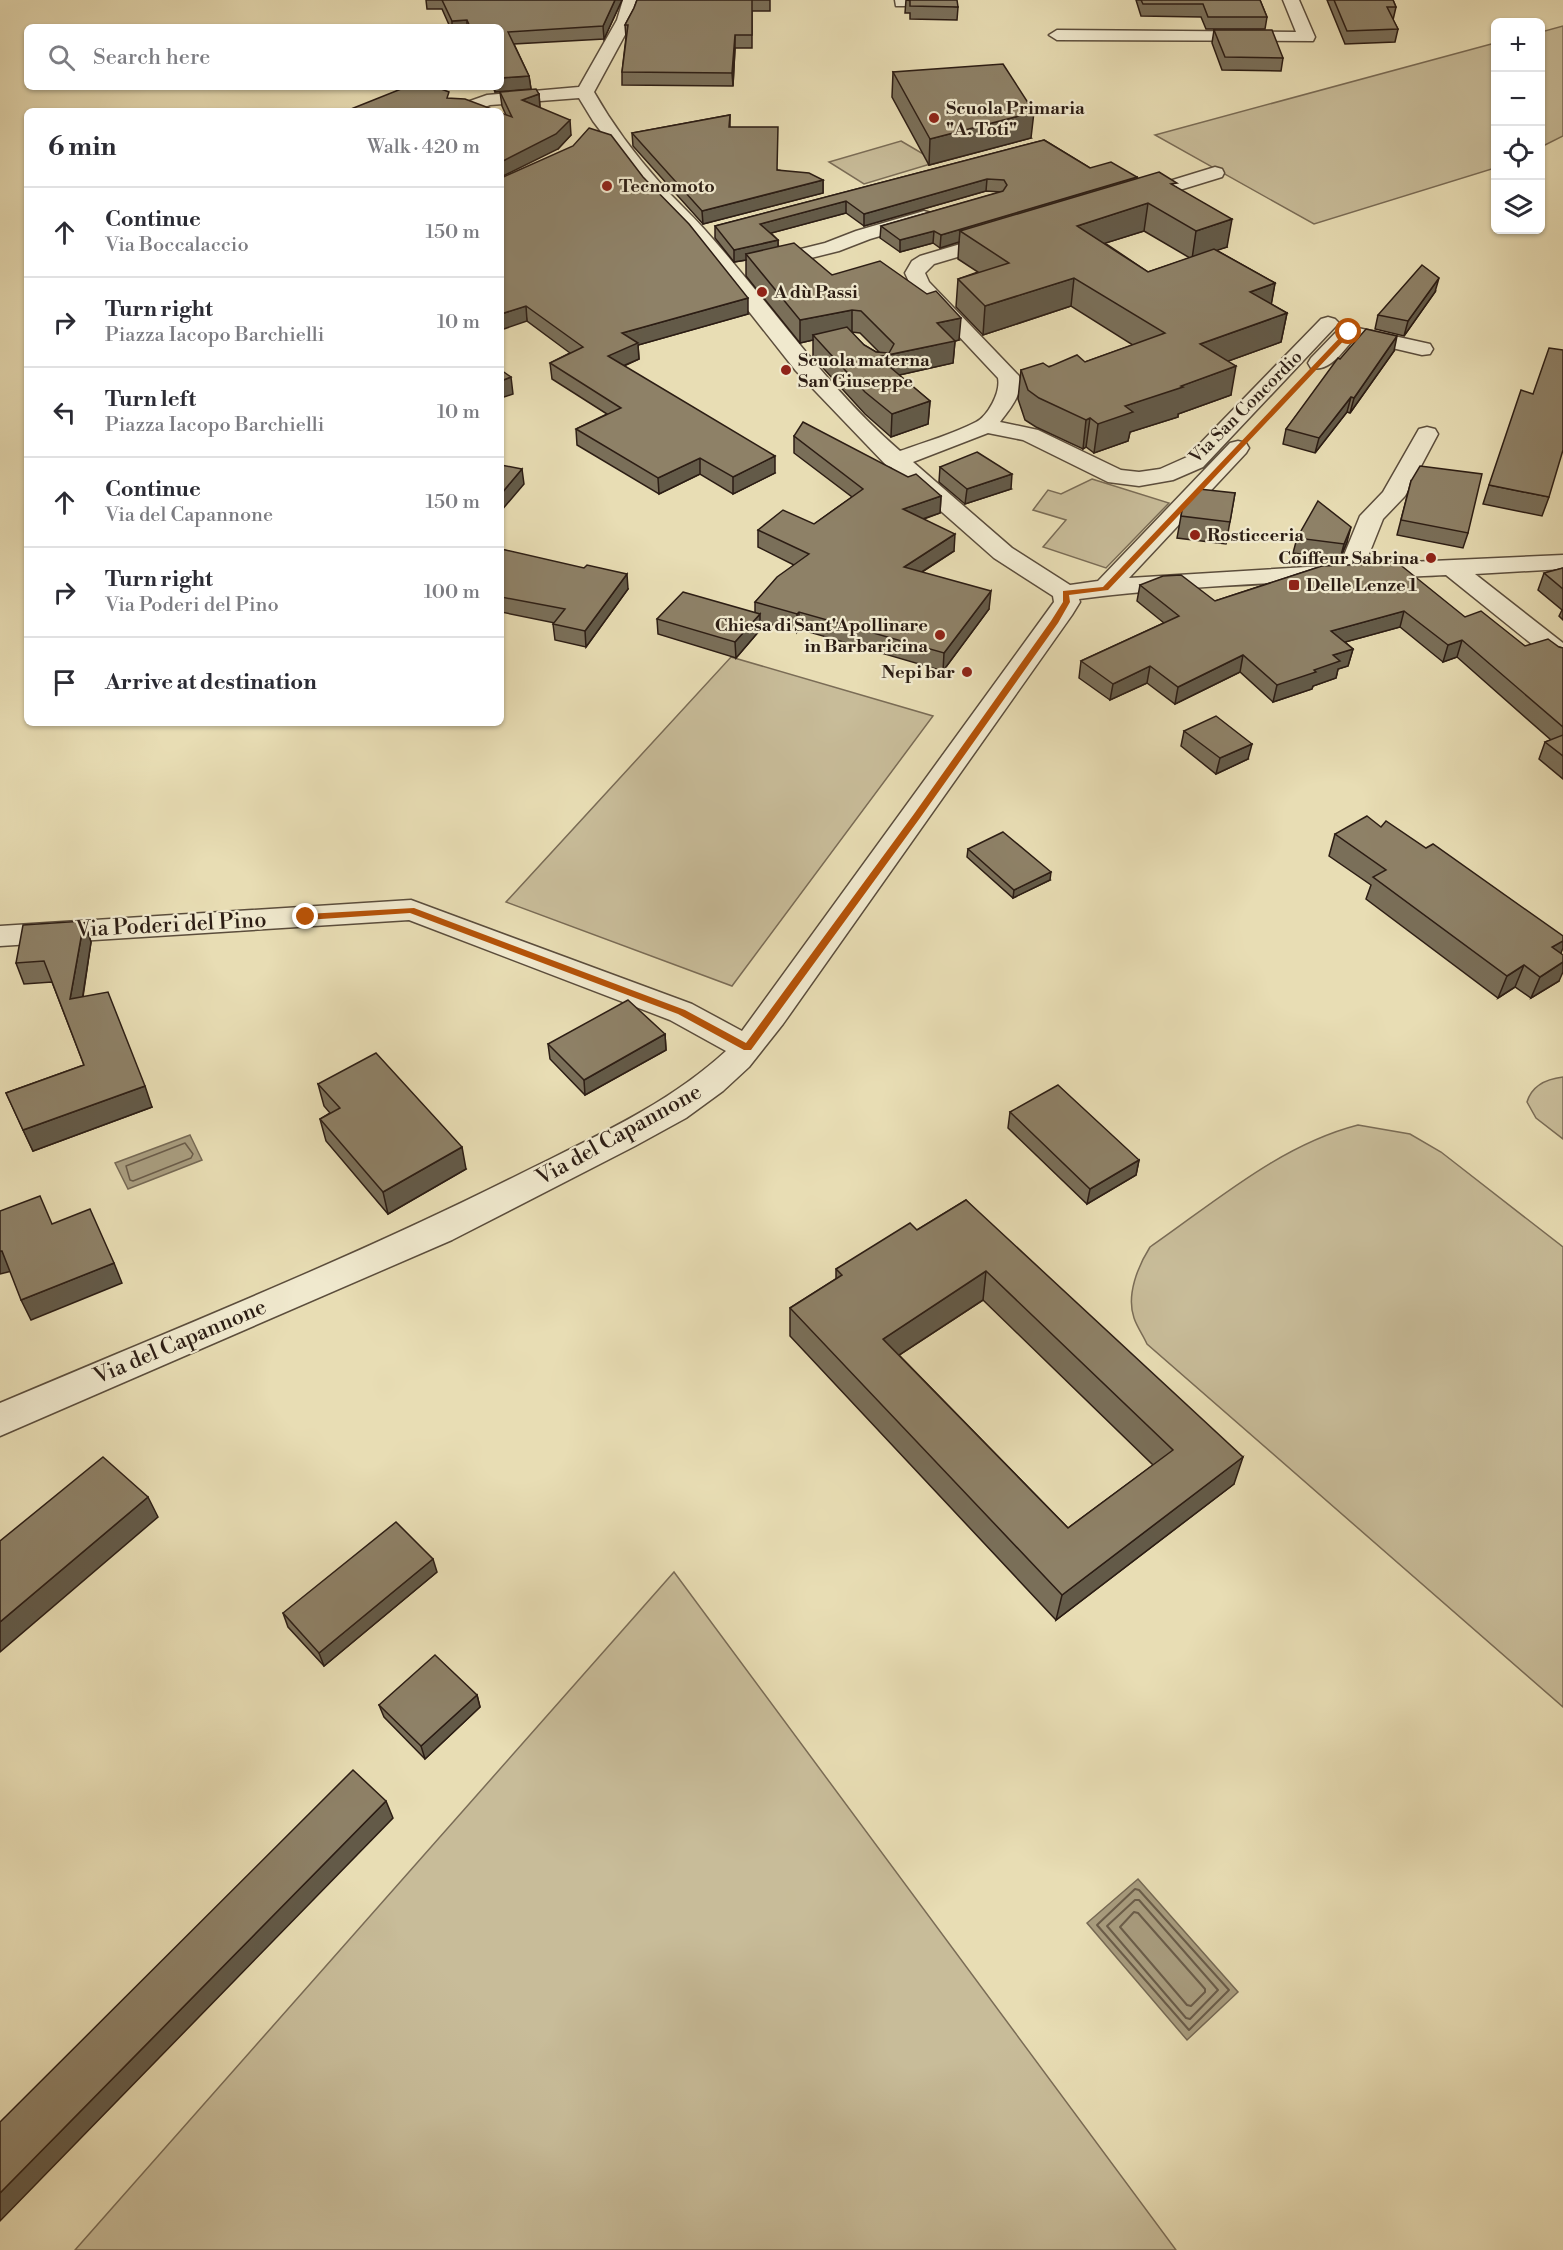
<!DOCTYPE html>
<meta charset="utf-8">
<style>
body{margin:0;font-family:"Libre Bodoni",serif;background:#f7f7f7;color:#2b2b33}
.controls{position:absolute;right:18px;top:18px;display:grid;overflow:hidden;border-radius:9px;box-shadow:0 2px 4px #0004}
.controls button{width:54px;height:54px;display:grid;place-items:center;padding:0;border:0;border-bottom:2px solid #e1e1e2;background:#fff;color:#2b2b33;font:30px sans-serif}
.stop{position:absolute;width:18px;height:18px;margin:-14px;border:4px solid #b45309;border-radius:50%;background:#fff}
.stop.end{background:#b45309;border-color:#fff;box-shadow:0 2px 6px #0008}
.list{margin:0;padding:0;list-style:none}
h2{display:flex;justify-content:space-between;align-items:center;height:78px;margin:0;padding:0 24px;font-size:26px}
h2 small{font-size:20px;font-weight:400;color:#7c7c81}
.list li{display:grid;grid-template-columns:39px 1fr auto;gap:18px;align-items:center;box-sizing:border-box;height:90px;padding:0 24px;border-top:2px solid #e1e1e2}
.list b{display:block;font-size:22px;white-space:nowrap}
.list p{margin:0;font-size:20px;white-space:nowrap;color:#7c7c81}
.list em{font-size:20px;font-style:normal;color:#7c7c81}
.icon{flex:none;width:33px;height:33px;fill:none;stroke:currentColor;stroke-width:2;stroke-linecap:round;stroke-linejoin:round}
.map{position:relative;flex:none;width:1563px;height:2250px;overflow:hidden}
.search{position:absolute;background:#fff;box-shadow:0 2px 4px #0004;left:24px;top:24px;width:480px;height:66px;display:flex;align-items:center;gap:15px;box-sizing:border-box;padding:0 21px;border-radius:9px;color:#7c7c81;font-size:22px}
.panel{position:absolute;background:#fff;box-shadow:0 2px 4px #0004;left:24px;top:108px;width:480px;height:618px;border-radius:9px}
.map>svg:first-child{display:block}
</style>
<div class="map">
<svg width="1563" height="2250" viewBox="0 0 1563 2250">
<rect width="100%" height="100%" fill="#e8ddb4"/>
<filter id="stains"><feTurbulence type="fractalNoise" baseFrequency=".00333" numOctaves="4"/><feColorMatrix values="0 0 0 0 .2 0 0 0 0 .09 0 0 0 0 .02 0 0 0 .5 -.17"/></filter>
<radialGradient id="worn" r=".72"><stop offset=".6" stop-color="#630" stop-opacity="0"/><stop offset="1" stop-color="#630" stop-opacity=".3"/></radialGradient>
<!-- green -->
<g fill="#c8bc99" stroke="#7a6c56" stroke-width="1.5">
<polygon points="1563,26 1563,136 1541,147 1541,32"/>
<polygon points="1495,43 1495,168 1314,224 1155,135"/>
<polygon points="901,141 937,162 864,184 829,162"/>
<polygon points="1092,479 1169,503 1106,568 1043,547 1066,520 1033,510 1048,490 1061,494"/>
<polygon points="731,657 933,716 732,986 506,902"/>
<path d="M1563,1077V1139L1536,1118L1527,1102C1532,1085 1546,1079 1563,1077Z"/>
<path d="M1358,1125L1410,1134L1441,1152L1563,1247V1707L1147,1344C1143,1335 1137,1327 1134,1318C1126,1295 1138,1266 1150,1247C1215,1202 1280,1145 1358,1125Z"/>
<polygon points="674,1572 1176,2250 75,2250"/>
</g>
<!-- water -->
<g fill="#a89c7e" stroke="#766954" stroke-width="1.5">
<polygon points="190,1135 202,1160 128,1189 115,1163"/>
<polygon points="1138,1879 1238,1992 1187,2040 1087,1923"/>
</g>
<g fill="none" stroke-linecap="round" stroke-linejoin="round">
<!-- shore-far1 -->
<polygon stroke="#6a5c49" stroke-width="1.5" points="185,1143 193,1154 191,1158 133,1181 130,1180 126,1166"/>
<!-- shore -->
<g stroke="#6a5c49" stroke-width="2">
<polygon points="1135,1889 1139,1890 1229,1990 1189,2030 1097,1925"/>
<polygon points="1135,1900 1139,1900 1218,1990 1190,2019 1186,2018 1107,1926"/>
<polygon points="1134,1912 1138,1913 1205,1989 1205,1992 1191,2006 1187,2005 1120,1927"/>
</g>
<!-- minor casing -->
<g stroke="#5b4d3c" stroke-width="3">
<g id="minor">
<path d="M623,0H639L633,20L594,92C612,124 636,156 661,184C675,200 691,214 705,230C771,304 825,386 900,451C925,442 953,434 976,422C988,416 1001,392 998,378L910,284L905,273L912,261L920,256L994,234H1008L1011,238L1008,242L934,264L925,273L929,282L1019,376C1024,393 1010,409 1000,422L1038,430L1121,470L1139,472L1160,469L1187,457L1321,319L1328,317L1335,319L1339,323L1335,327L1203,467L1173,480L1139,486L1108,482L1023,440L988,433L913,462L1012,548L1070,585L1098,581L1230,443L1238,441L1246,443L1249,448L1246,453L1129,578L1340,565L1360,516L1383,492L1419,429L1427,427L1435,429L1438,434L1405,496L1383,519L1365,564L1563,555V569L1475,574L1563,643V664L1554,662L1446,575C1324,581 1200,584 1079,599L1080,602L1072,615L783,1024L749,1067L723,1091L686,1118L635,1146L452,1240L0,1436V1403C174,1329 351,1259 520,1174C592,1138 666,1106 726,1051L670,1020L409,920L0,946V926L411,900L692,1004L742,1031L1054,602L1053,596L994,558L891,467L887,466L796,371L691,238L646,191L593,121L579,98L490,105L475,111H450L453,107L487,95L579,87L617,20Z"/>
<polygon points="895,0 911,0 908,6 896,6"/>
<polygon points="1283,0 1299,0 1315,37 1313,41 1057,40 1049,35 1057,30 1296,32"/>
<polygon points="1215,167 1222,169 1224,173 1222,177 1134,204 1127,202 1124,198 1127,194"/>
<polygon points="924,211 931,213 934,217 931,221 870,239 839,251 763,270 756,268 753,264 756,260 825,243 856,231"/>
<path d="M1349,326L1430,344L1433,349L1430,354L1422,355L1354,339C1342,352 1330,372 1311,368L1308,363L1311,358L1341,327Z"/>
</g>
</g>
<!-- minor -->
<use href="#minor" fill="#f0e9ce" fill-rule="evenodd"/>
</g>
<!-- wall -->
<g fill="#7a6f59" stroke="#2c1d14" stroke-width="1.5" fill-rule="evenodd">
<polygon points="426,0 622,0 604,39 514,44 529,76 531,89 495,92 493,87 501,87 501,27 450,27 442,9 427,9"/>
<polygon points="637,0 770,0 770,11 752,11 752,48 735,48 733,86 622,85 622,72 626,37 625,25 634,8"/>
<polygon points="906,0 958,7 957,20 910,19 910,13 905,13"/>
<polygon points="1136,0 1260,0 1267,17 1265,29 1206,29 1201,17 1141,16"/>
<polygon points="1327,0 1393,0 1396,7 1393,20 1398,29 1395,42 1345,44"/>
<polygon points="1214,30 1283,58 1281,71 1222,70 1212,43"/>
<polygon points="893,72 1031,138 929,165 892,97"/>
<polygon points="500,92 539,94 540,108 571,135 558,149 506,115 502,106"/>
<polygon points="730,115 730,127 778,170 823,180 823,193 703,224 633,146 632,133"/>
<path d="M1044,140L1090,168L1137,177L1136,179L1176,187L1227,247L1216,250L1275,283L1271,304L1287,313L1281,342L1228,361L1231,395L1178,414V417L1130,432L1128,441L1094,453L1086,447L1083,449L1036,427L1025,420L1018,399L1021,370L1085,362L1133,345L1071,306L983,335L956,307L958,279L978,272L958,259L959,242L940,248L933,243L900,252L880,238L881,226L1001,192L986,191L864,226L846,213L771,233L778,240V246L832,275L959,340L955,341L953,363L899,375L930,401L928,424L891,437L865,414L813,357V340L800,343L746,276V260L734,262L715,238V226ZM1144,231L1190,258L1148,272L1105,243ZM851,332L860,333L879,352H876L864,345Z"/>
<polygon points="501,178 748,314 638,345 639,359 624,366 775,473 733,494 700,474 659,494 577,445 576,429 607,414 552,379 550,363 570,353 527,321"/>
<polygon points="1435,292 1404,336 1375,329 1378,315"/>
<polygon points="1394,351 1350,413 1347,412 1315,453 1283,444 1286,429 1340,359"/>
<polygon points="794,436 941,496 940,513 924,519 954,551 922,572 989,609 943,671 799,629 797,632 760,621 760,630 736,658 658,634 657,619 755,613 755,602 794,565 758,547 758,530 814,524 852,497 794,453"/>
<polygon points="940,467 1011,489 965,504 939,482"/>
<polygon points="1411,481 1468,533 1463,548 1397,535"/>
<polygon points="1489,485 1549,497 1542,516 1483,504"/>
<polygon points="1235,493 1226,544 1177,538 1183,505"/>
<polygon points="1297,538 1347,542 1340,559 1293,553"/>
<polygon points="501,549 628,589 586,647 555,640 553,624 555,623 501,612"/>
<polygon points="1322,566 1465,617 1525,646 1559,647 1563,648 1563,779 1539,759 1545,742 1551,740 1457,657 1443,662 1400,627 1345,642 1353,649 1348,666 1338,669 1336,678 1313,686 1312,689 1273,702 1240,672 1175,704 1147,683 1110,700 1079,678 1081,661 1164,623 1137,601 1140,585 1215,601"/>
<polygon points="1563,568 1563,620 1559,616 1562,610 1538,590 1544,573"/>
<polygon points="1184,731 1248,759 1216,774 1181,746"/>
<polygon points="1381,827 1561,953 1559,981 1531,998 1515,987 1498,998 1366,899 1371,885 1329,856 1335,834"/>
<polygon points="968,849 1050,880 1013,898 967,857"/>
<polygon points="84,921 91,942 83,997 152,1107 33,1151 6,1093 84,1065 52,982 24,984 16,963"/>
<polygon points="665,1034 666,1050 585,1095 550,1059 548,1044"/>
<polygon points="318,1084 466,1169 388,1214 326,1141 320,1119 330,1113 324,1106"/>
<polygon points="1010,1112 1139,1160 1136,1175 1087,1204 1008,1128"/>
<path d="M966,1200L1234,1484L1056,1620L790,1336V1308L836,1279V1269L917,1230ZM983,1300L1153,1465L1068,1528L899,1355Z"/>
<polygon points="437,1572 324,1666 288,1627 283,1613"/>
<polygon points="477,1695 480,1707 425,1759 384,1717 379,1705"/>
</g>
<!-- shaded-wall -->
<g fill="#635a48" stroke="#2c1d14" stroke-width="1.5">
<polygon points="615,0 622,0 604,39 603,26"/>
<polygon points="467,20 467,27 452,27 452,21"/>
<polygon points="735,35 735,48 733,86 732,73"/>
<polygon points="529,76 531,89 495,92 495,87 501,87 501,78"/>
<polygon points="539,94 540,108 522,100"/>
<polygon points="1034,112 1031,138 929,165 930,139"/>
<polygon points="570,120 571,135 558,149 501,177 501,162"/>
<polygon points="1137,177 1135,189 960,231 959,242 940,248 941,235"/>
<polygon points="987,179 986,191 864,226 864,214"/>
<polygon points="823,180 823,193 703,224 702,211"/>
<polygon points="846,201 846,213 760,236 760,224"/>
<polygon points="1148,203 1144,231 1074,253 1077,226"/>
<polygon points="1232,219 1227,247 1192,259 1196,231"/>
<polygon points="934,231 933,243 900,252 900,240"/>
<polygon points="778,240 778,252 746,254 746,260 734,262 734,250"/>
<polygon points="1074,278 1071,306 983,335 985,306"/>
<polygon points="1439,278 1435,292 1404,336 1408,321"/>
<polygon points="1275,283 1270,312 1250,292"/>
<polygon points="748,298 748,314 638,345 639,359 609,372 608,356 622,333"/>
<polygon points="526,306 527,321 501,330 501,314"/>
<polygon points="852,310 852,332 813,335 813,340 800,343 800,320"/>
<polygon points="1287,313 1281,342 1195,373 1200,344"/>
<polygon points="961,318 959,340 955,341 953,363 877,380 878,357 936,345 937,323"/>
<polygon points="1397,336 1394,351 1350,413 1354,398"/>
<polygon points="1236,366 1231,395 1178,414 1178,417 1130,432 1128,441 1094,453 1098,424 1125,406"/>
<polygon points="511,377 513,394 501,398 501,381"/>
<polygon points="1351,397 1347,412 1315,453 1319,438"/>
<polygon points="930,401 928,424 891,437 892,414"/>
<polygon points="1090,418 1086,447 1083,449 1086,420"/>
<polygon points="775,456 775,473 733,494 733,477"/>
<polygon points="700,458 700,474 659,494 658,478"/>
<polygon points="522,469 524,484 501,511 501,494"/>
<polygon points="1012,474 1011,489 965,504 967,489"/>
<polygon points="941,496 940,513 902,526 903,509"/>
<polygon points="1351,527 1347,542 1340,559 1344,544"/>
<polygon points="955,534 954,551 903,584 904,567"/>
<polygon points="627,574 628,589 586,647 585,631"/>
<polygon points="991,591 989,609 943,671 944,653"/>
<polygon points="1404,611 1400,627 1327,647 1331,631"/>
<polygon points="799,612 799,629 797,632 797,614"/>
<polygon points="760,614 760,630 736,658 735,642"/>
<polygon points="1462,640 1457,657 1443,662 1448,645"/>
<polygon points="1353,649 1348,666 1338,669 1336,678 1313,686 1312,689 1273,702 1277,685 1333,655"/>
<polygon points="1243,655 1240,672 1175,704 1178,687"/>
<polygon points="1150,666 1147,683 1110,700 1113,684"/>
<polygon points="1252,744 1248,759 1216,774 1220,758"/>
<polygon points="1051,872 1050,880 1013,898 1014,890"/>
<polygon points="84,921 91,942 79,1020 70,999"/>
<polygon points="1563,941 1563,948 1558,961 1552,947"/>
<polygon points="1563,962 1563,972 1559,981 1531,998 1540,977"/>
<polygon points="1524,965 1515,987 1498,998 1507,976"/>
<polygon points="665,1034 666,1050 585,1095 584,1080"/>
<polygon points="145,1086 152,1107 33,1151 23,1130"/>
<polygon points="462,1147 466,1169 388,1214 383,1192"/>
<polygon points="1139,1160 1136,1175 1087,1204 1090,1189"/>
<polygon points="0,1251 2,1251 12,1271 0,1274"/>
<polygon points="114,1263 122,1283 31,1320 21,1300"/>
<polygon points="986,1271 983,1300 881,1367 883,1339"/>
<polygon points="1243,1457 1234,1484 1056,1620 1062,1595"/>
<polygon points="148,1497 158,1517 0,1652 0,1622"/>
<polygon points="433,1559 437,1572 324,1666 319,1653"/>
<polygon points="477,1695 480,1707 425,1759 421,1746"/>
<polygon points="386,1801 393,1818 0,2221 0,2193"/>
</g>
<!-- building -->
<g fill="#8e8167" stroke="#2c1d14" stroke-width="1.5" fill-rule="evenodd">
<polygon points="442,0 615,0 603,26 508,32 529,76 501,78 501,27 470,27 467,20 452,21"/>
<polygon points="637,0 752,0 752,35 735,35 732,73 622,72 628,25 625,25 634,8"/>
<polygon points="906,0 957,0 958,7 910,6 910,0"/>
<polygon points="1141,0 1260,0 1267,17 1208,17 1203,4 1143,4"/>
<polygon points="1334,0 1393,0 1396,7 1387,7 1398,29 1347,31"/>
<polygon points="1214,30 1272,30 1283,58 1225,57"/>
<polygon points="1003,64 1034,112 930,139 893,72"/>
<polygon points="406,87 436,87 449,92 447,98 465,99 497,111 346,111"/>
<polygon points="536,89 539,94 522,100 570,120 556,134 501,162 501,113 512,117 500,92"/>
<polygon points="730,115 729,127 778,127 777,170 809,173 823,180 702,211 632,133"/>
<polygon points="589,128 611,135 643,177 689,224 748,298 622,333 638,343 608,356 775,456 733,477 700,458 658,478 576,429 621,408 550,363 583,347 526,306 501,314 501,178 573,146"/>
<polygon points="1044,140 1090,168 1111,162 1137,177 941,235 934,231 900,240 881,226 1003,191 1007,185 1004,180 987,179 864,214 846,201 760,224 778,240 734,250 715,226"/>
<polygon points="1159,172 1177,183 1171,184 1232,219 1196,231 1148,203 1077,226 1148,272 1214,249 1275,283 1250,292 1287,313 1200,344 1236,366 1181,386 1183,387 1125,406 1133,412 1098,424 1090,418 1086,420 1039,398 1028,390 1021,370 1043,363 1049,367 1077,355 1085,362 1165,333 1074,278 985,306 958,279 1009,263 960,231"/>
<polygon points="794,243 832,275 880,261 927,294 936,291 961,318 937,323 955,341 878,357 930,401 892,414 865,392 813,335 847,327 864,345 876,352 889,353 894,344 861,311 852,310 800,320 746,254"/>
<polygon points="1422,265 1439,278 1408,321 1378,315"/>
<polygon points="1366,329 1397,336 1354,398 1351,397 1319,438 1286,429 1338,358 1340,359"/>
<polygon points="1549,348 1563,350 1563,450 1549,497 1489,485 1521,390 1533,394"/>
<polygon points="501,370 511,377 501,381"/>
<polygon points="803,422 908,477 916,474 941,496 903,509 955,534 904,567 991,591 944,653 799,612 797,614 755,602 777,577 809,554 758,530 783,510 814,524 863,489 794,436"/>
<polygon points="977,452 1012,474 967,489 940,467"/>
<polygon points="501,465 522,469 501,494"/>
<polygon points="1420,466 1482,474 1468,533 1401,520 1411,481"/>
<polygon points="1199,489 1235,493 1230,522 1181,516 1183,505"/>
<polygon points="1318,501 1351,527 1344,544 1297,538"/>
<polygon points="501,549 584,568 587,565 627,574 585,631 553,624 565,609 501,597"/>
<polygon points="1398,563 1465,617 1481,611 1525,646 1548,639 1559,647 1563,648 1563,727 1462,640 1448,645 1404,611 1331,631 1353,649 1333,655 1340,661 1314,670 1316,672 1277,685 1243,655 1178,687 1150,666 1113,684 1081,661 1179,616 1140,585 1163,576 1181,575 1215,601 1322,566"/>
<polygon points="1563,568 1563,589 1544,573"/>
<polygon points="683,592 760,614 735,642 657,619"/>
<polygon points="1216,716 1252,744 1220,758 1184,731"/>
<polygon points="1563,735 1563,756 1545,742"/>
<polygon points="1367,816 1381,827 1386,821 1426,848 1433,844 1563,936 1563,941 1552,947 1563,955 1563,962 1540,977 1524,965 1507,976 1373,877 1386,870 1335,834"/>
<polygon points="1003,832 1051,872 1014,890 968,849"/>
<polygon points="84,921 70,999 108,992 145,1086 23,1130 6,1093 84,1065 44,961 16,963 23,925"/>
<polygon points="628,1000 665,1034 584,1080 548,1044"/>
<polygon points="376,1053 462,1147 383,1192 320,1119 340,1108 318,1084"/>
<polygon points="1058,1085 1139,1160 1090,1189 1010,1112"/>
<polygon points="40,1196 52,1224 90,1209 114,1263 21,1300 2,1251 0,1251 0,1211"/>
<path d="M966,1200L1243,1457L1062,1595L790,1308L842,1275L836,1269L910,1223L917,1230ZM986,1271L1173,1450L1068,1528L883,1339Z"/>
<polygon points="103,1457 148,1497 0,1622 0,1541"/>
<polygon points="396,1522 433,1559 319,1653 283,1613"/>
<polygon points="435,1655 477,1695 421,1746 379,1705"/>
<polygon points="353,1770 386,1801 0,2193 0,2122"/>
</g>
<!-- route -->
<polygon fill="#b45309" points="1346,331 1352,332 1108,590 1069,595 1070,602 1058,623 920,818 751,1050 744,1050 678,1014 410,913 306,920 302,917 306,914 414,908 685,1010 746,1043 914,814 1051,621 1063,602 1063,591 1103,587"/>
<!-- markers -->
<g fill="#8f2418" stroke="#f0e9ce" stroke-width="2">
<circle cx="934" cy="118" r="6"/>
<circle cx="607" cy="186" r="6"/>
<circle cx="762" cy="292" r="6"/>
<circle cx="786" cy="370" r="6"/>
<circle cx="1195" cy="535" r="6"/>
<circle cx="1431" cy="558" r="6"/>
<rect x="1288" y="579" width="12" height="12" rx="3"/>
<circle cx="940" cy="635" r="6"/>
<circle cx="967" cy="672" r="6"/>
</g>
<g text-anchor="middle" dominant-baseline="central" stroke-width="4.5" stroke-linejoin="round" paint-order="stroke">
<!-- far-poi labels -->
<g font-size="18" font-weight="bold" fill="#2c1d14" stroke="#f0e9ce" text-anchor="start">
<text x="946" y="108">Scuola Primaria<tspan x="946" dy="21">"A. Toti"</tspan></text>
<text x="619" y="186">Tecnomoto</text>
<text x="774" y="292">A dù Passi</text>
<text x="798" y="360">Scuola materna<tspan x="798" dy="21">San Giuseppe</tspan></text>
<text x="1207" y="535">Rosticceria</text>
<text x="1419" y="558" text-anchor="end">Coiffeur Sabrina</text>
<text x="1306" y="585">Delle Lenze 1</text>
<text x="928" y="625" text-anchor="end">Chiesa di Sant'Apollinare<tspan x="928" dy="21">in Barbaricina</tspan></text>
<text x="955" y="672" text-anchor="end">Nepi bar</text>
</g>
<!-- far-street labels -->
<g font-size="18" fill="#2c1d14" stroke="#f0e9ce">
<text transform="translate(1246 407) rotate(-45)">Via San Concordio</text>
</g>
<!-- street labels -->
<g font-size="22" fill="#2c1d14" stroke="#f0e9ce">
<text transform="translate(171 925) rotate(-3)">Via Poderi del Pino</text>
<text transform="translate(619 1135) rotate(-29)">Via del Capannone</text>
<text transform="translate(180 1342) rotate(-23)">Via del Capannone</text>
</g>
</g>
<rect width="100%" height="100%" filter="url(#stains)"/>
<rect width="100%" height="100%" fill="url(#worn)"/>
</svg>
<div class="controls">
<button>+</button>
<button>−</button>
<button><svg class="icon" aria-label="locate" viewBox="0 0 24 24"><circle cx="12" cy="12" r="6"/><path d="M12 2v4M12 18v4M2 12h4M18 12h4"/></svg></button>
<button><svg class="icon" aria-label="layers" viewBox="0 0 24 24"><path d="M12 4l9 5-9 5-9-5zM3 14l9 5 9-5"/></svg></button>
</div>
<div class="stop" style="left:1349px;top:332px"></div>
<div class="stop end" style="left:306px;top:917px"></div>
<div class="search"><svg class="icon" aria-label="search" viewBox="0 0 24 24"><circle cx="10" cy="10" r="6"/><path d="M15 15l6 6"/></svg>Search here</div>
<section class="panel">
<h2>6 min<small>Walk · 420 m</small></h2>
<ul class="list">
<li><svg class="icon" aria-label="ahead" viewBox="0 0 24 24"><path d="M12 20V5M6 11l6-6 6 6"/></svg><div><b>Continue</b><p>Via Boccalaccio</p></div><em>150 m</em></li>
<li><svg class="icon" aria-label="right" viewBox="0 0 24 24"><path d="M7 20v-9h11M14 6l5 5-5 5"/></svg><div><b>Turn right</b><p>Piazza Iacopo Barchielli</p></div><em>10 m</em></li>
<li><svg class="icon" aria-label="left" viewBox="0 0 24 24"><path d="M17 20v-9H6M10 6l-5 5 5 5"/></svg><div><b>Turn left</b><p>Piazza Iacopo Barchielli</p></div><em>10 m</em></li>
<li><svg class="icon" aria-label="ahead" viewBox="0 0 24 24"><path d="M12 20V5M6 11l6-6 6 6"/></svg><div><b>Continue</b><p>Via del Capannone</p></div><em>150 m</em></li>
<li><svg class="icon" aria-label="right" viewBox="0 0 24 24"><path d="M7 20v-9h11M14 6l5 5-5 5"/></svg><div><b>Turn right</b><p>Via Poderi del Pino</p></div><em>100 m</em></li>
<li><svg class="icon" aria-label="arrive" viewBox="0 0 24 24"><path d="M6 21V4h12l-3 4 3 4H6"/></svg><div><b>Arrive at destination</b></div></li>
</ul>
</section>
</div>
